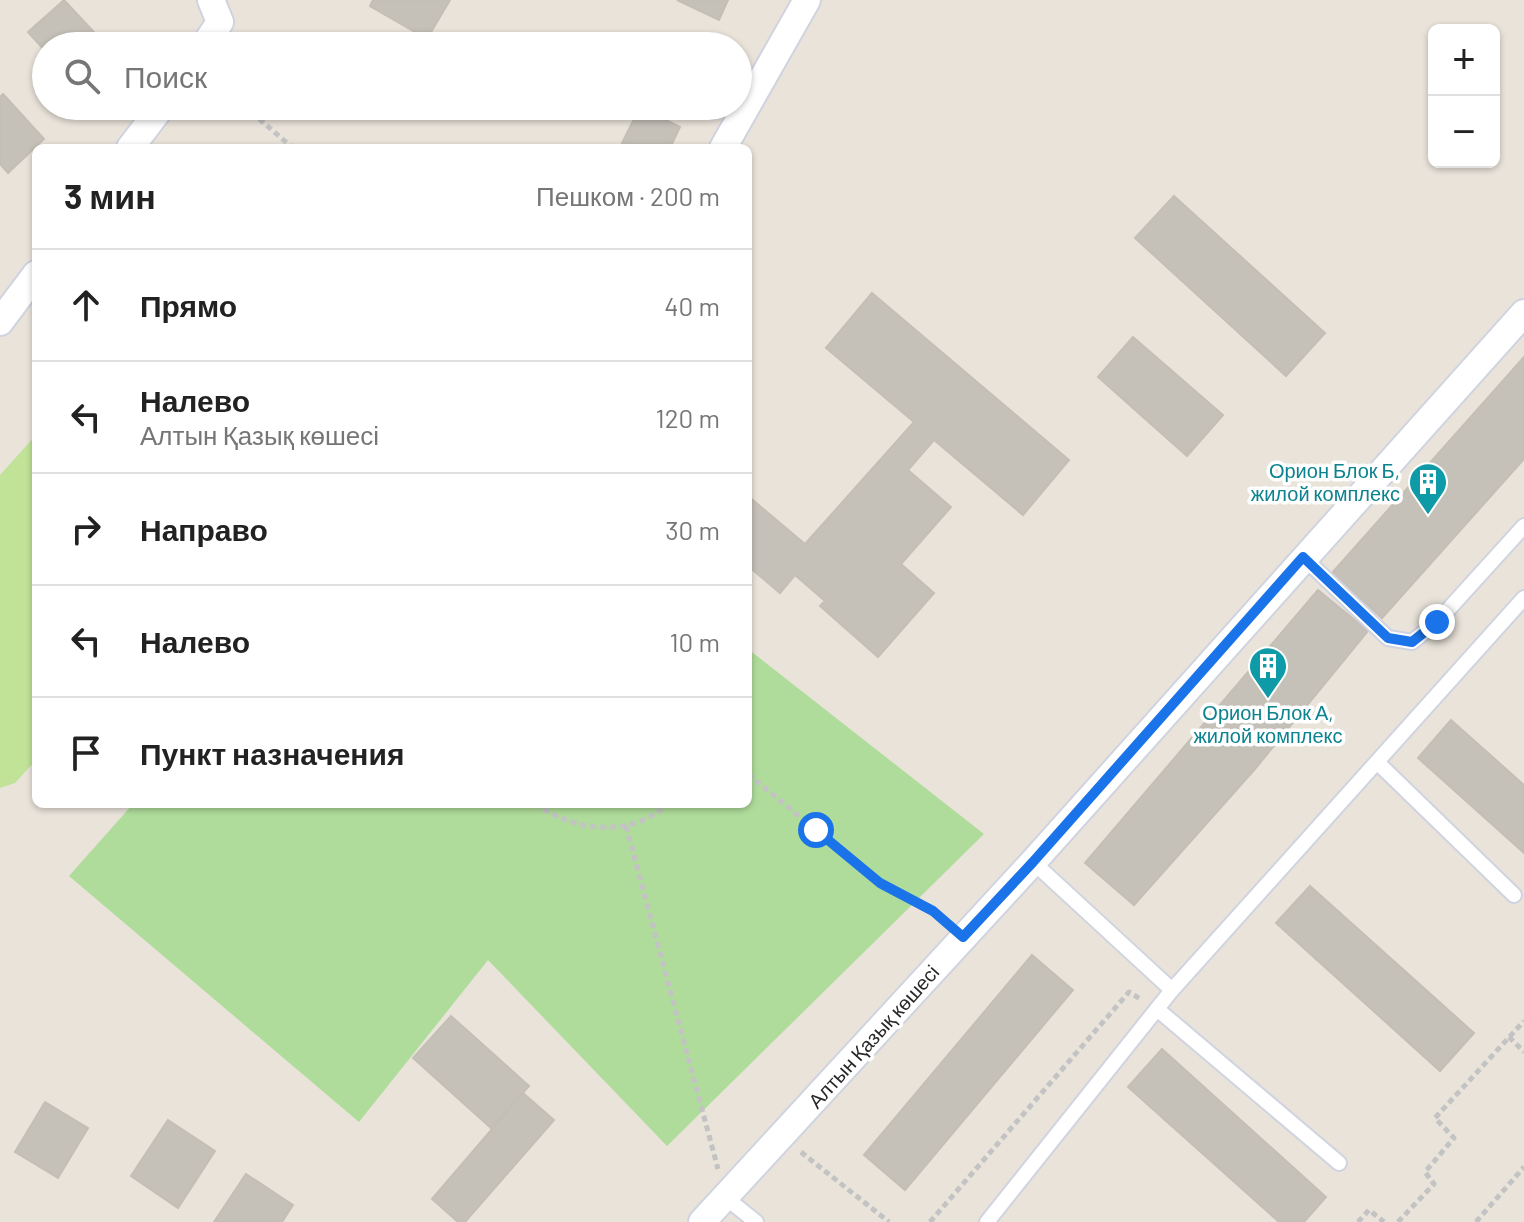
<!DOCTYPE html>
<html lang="ru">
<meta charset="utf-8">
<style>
body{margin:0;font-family:Barlow,sans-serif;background:#f2f2f2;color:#222}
.controls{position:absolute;right:24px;top:24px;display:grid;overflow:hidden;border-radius:12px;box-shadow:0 2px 6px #0004}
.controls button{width:72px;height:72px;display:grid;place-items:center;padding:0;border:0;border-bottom:2px solid #e0e0e0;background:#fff;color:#222;font:40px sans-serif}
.stop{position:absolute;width:24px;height:24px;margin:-18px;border:6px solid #1a73e8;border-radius:50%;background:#fff}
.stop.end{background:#1a73e8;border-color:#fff;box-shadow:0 2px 8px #0008}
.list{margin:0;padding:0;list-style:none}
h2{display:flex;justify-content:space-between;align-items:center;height:104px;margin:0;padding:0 32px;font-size:34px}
h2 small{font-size:26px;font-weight:400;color:#767676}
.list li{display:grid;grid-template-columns:52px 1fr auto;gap:24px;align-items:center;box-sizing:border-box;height:112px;padding:0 32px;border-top:2px solid #e0e0e0}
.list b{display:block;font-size:30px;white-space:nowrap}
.list p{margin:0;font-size:26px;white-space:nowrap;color:#767676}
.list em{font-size:26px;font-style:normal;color:#767676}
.icon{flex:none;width:44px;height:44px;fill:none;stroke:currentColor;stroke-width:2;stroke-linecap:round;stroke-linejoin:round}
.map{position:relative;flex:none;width:1524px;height:1222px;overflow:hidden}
.search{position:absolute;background:#fff;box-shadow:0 2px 6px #0004;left:32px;top:32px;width:720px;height:88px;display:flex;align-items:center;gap:20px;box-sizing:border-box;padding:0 28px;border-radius:44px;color:#767676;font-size:30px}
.panel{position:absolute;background:#fff;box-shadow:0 2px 6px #0004;left:32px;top:144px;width:720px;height:664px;border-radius:12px}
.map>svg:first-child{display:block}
</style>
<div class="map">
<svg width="1524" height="1222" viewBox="0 0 1524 1222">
<rect width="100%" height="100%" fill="#e9e3da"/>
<!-- green -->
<polygon fill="#afdc9b" points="748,649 984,834 667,1146 488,960 359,1122 69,876 133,804 748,804"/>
<!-- pitch -->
<polygon fill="#c0e397" points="36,435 36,760 15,783 0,788 0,475"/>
<!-- building -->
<g fill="#c5c1b9" stroke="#c4bfb5" stroke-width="2">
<polygon points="64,0 105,44 103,46 46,46 46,52 28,32"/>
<polygon points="373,0 450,0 427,39 370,6"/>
<polygon points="677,0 728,0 719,20"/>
<polygon points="3,94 44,139 8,173 0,164 0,97"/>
<polygon points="640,107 680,127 670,148 633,148 622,143"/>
<polygon points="1174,196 1325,333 1286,376 1135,238"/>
<polygon points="872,293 1069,460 1023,515 934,440 908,470 951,507 901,564 934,593 878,657 820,606 825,601 795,575 780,593 748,566 748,496 805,544 914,422 826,348"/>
<polygon points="1133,337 1223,415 1187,456 1098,377"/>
<polygon points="1524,357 1524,459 1382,618 1332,573"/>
<polygon points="1318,590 1368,631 1255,769 1134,905 1085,863"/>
<polygon points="1451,720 1524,785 1524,853 1418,758"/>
<polygon points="1310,886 1474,1033 1440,1071 1276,923"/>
<polygon points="1032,955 1073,990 905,1190 864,1155"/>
<polygon points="451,1016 529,1086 491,1128 413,1058"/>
<polygon points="1162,1049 1326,1197 1304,1222 1279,1222 1128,1087"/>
<polygon points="523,1093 554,1120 465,1222 458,1222 432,1199"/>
<polygon points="45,1102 88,1128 58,1178 15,1152"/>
<polygon points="168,1120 215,1151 178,1208 131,1176"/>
<polygon points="246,1174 293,1205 282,1222 214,1222"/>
</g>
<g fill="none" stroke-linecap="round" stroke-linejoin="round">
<!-- service casing -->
<g stroke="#d0d3e0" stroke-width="18">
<g id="service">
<polyline points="1303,557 1388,638 1412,642 1437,622 1524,526"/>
<polyline points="1378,763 1514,895"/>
<polyline points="1033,862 1172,990"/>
<polyline points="1157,1009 1339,1163"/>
<polyline points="725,1197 756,1222"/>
<polyline points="987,1222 1172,990 1524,598"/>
</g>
</g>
<!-- minor casing -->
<g stroke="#d0d3e0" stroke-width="30">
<g id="minor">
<polyline points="204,46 220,22 211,0"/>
<polyline points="130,148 162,106"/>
<polyline points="723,148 807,0"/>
<polyline points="0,322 36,274"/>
<polyline points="702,1222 1033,862 1524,313"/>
</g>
</g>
<!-- path -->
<g stroke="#c3c3c3" stroke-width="5" stroke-dasharray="6 4" stroke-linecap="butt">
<polyline points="244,106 293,148"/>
<polyline points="748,774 880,883 945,921"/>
<path d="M535,804C575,831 629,839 668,804"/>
<polyline points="626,826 718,1169"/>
<polyline points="1509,1037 1524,1052"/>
<polyline points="801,1152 889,1222"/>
<polyline points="930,1222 1129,992 1142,1000"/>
<polyline points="1358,1222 1369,1210 1384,1222"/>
<polyline points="1398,1222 1434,1184 1425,1172 1454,1138 1435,1118 1524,1021"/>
<polyline points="1476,1222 1524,1167"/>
</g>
<!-- service -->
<use href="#service" stroke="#fff" stroke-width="14"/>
<!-- minor -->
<use href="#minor" stroke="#fff" stroke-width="26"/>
</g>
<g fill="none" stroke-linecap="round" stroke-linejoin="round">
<!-- route -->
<polyline stroke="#1a73e8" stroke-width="10" points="816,830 880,883 933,911 963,937 1033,862 1303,557 1388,638 1412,642 1437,622"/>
</g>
<!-- icons -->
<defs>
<g id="building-pin" transform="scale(2)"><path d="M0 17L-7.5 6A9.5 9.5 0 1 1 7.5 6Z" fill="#0f9aa8" stroke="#fff"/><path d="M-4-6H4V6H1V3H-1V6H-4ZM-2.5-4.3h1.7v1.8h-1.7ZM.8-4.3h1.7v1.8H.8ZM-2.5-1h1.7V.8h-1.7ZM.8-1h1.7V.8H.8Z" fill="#fff"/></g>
</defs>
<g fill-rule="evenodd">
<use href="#building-pin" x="1428" y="482"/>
<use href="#building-pin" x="1268" y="666"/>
</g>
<g text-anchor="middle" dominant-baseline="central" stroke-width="7" stroke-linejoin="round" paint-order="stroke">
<!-- culture labels -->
<g font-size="20" fill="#0d838f" stroke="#fff" text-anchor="end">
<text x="1400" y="470">Орион Блок Б,<tspan x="1400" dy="23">жилой комплекс</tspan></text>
<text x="1268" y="712" text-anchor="middle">Орион Блок А,<tspan x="1268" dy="23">жилой комплекс</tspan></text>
</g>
<!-- street labels -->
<g font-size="20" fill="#282828" stroke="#fff">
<text transform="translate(873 1036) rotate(-48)">Алтын Қазық көшесі</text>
</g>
</g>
</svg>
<div class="controls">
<button>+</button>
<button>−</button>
</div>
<div class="stop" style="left:816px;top:830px"></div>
<div class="stop end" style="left:1437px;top:622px"></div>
<div class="search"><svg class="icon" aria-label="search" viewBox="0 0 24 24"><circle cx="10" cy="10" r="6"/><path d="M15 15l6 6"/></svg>Поиск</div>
<section class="panel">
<h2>3 мин<small>Пешком · 200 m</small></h2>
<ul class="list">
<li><svg class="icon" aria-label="ahead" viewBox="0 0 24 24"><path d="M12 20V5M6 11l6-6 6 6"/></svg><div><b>Прямо</b></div><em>40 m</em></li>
<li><svg class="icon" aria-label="left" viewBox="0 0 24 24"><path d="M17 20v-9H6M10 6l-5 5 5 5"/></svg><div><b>Налево</b><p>Алтын Қазық көшесі</p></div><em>120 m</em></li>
<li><svg class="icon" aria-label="right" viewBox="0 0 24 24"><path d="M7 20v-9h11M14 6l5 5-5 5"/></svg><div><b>Направо</b></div><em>30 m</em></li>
<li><svg class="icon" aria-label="left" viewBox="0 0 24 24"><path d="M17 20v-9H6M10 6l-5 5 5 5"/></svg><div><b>Налево</b></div><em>10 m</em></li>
<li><svg class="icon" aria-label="arrive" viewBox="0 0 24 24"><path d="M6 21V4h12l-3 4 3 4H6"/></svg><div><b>Пункт назначения</b></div></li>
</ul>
</section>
</div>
